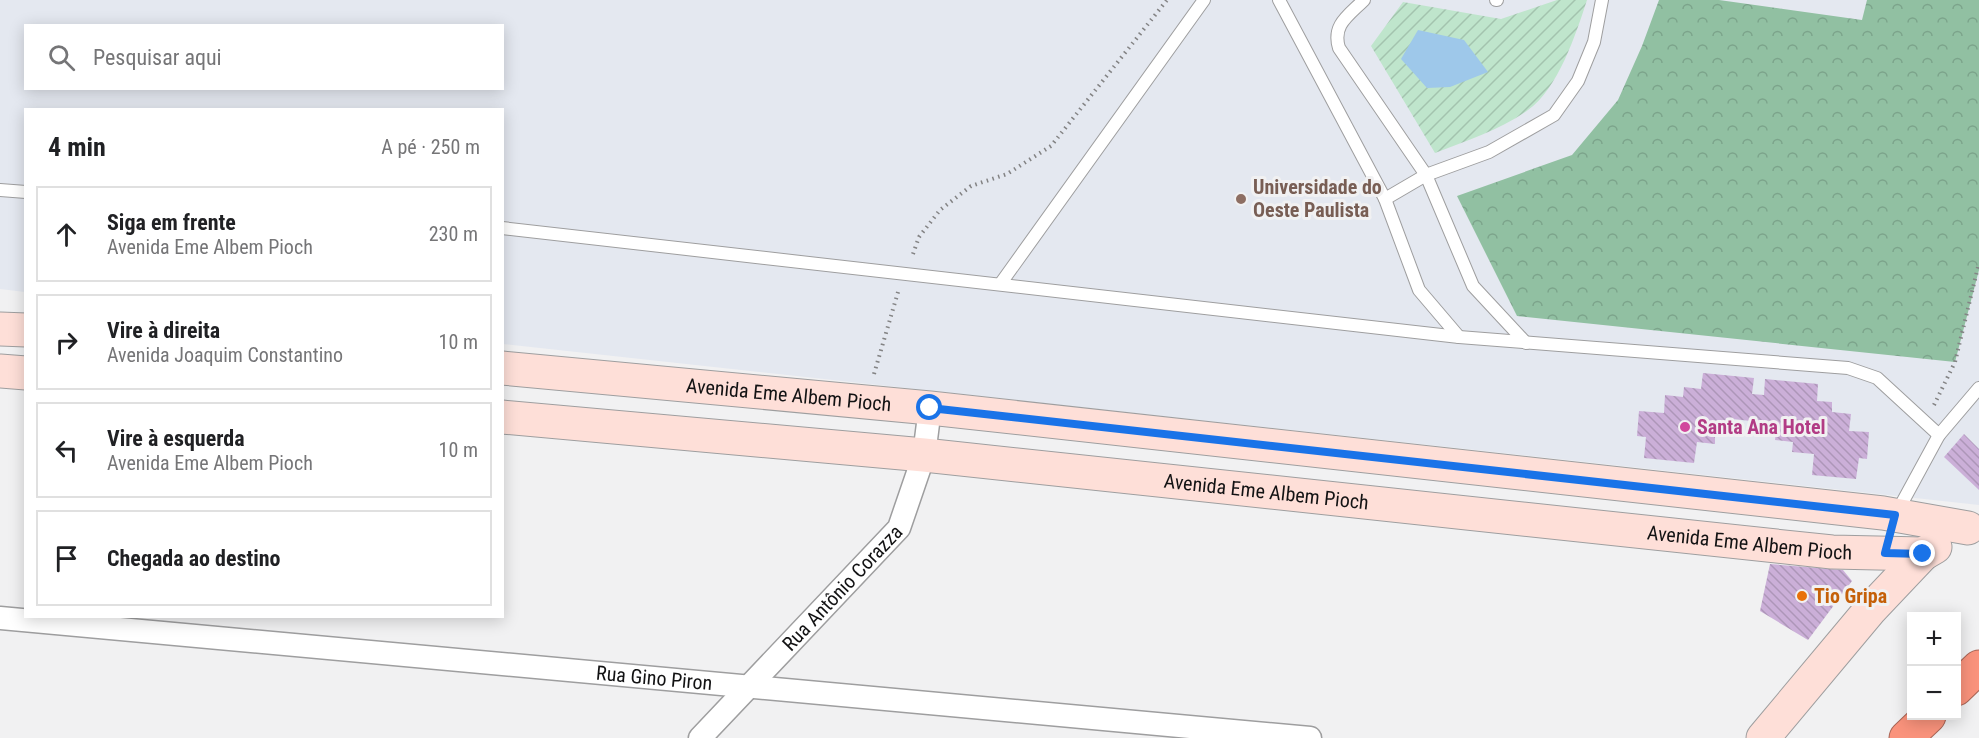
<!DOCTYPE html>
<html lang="pt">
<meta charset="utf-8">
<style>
body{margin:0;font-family:"Roboto Condensed",sans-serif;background:#f2f2f2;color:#202124}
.controls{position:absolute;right:18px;bottom:18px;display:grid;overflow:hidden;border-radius:0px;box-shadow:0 3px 15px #0003}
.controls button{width:54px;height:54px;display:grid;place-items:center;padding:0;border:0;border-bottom:2px solid #e0e0e0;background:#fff;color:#202124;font:30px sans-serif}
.stop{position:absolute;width:18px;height:18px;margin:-14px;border:4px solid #1a73e8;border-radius:50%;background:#fff}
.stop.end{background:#1a73e8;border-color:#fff;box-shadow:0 2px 6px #0008}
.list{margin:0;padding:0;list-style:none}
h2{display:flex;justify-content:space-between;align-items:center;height:78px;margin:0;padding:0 24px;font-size:26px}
h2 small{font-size:20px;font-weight:400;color:#757577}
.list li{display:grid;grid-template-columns:39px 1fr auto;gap:18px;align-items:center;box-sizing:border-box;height:96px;margin:0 12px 12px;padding:0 12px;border:2px solid #e0e0e0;border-radius:0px}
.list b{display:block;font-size:22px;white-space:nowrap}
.list p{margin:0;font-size:20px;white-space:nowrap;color:#757577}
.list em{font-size:20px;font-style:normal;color:#757577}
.icon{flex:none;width:33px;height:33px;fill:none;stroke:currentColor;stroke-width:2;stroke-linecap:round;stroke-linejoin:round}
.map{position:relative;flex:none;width:1979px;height:738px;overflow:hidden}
.search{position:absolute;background:#fff;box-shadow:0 3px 15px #0003;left:24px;top:24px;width:480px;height:66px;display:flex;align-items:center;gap:15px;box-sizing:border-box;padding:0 21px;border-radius:0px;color:#757577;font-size:22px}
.panel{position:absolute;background:#fff;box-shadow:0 3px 15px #0003;left:24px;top:108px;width:480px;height:510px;border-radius:0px}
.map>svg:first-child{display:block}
</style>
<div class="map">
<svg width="1979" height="738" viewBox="0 0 1979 738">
<defs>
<pattern id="forest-crowns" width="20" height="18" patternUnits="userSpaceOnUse" patternTransform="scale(1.5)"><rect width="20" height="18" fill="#91c0a2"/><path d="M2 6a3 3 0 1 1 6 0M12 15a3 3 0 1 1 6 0" fill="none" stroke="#7ca48b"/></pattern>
<pattern id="garden-furrows" width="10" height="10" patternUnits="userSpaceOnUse" patternTransform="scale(1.5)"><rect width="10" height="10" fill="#bfe5cc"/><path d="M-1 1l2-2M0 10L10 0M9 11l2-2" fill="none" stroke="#a3c3ae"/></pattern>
<pattern id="building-back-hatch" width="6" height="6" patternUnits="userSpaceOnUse" patternTransform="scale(1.5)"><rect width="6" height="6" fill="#cbafd8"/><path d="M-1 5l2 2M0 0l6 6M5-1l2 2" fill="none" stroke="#ad96b8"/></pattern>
</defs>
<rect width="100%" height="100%" fill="#f1f1f2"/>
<!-- built -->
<path fill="#e4e8f0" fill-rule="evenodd" d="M0,0H1979V505L503,344L502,110H26L25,292L0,289ZM26,26H502V88H26Z"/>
<!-- forest -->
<polygon fill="url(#forest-crowns)" points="1659,0 1719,0 1862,20 1867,0 1979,0 1979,270 1955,362 1517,316 1457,196 1572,155 1618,100 1642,46"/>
<!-- garden -->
<path fill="url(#garden-furrows)" d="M1557,0H1587C1576,34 1558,89 1528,110C1500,130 1467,140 1435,153L1371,46L1403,2L1501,19Z"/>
<!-- water -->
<polygon fill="#9ec8ea" points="1418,30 1464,40 1488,72 1450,87 1427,88 1401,59"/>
<!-- building -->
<g fill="url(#building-back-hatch)">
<polygon points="1703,373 1754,378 1752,394 1764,395 1765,379 1818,384 1817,401 1832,402 1832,412 1851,414 1849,431 1869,432 1867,459 1859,458 1856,479 1812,475 1814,454 1792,452 1793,442 1775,440 1777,424 1733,419 1731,436 1715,434 1715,444 1697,442 1694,463 1644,458 1646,437 1637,436 1639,411 1664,413 1665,395 1683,397 1684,387 1701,389"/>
<polygon points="1964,434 1979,449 1979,490 1944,457"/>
<polygon points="1770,564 1843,570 1852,581 1808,640 1760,611"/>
</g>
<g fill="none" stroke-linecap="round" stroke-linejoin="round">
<!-- lane casing -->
<g stroke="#9e9e9f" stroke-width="14">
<g id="lane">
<polyline points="1279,0 1385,199 1426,175 1489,152 1554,115 1578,81 1594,42 1602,0"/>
<path d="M1364,0C1348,16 1332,25 1339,48L1426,175L1473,286L1526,343"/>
<polyline points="1496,0 1497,0"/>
<polyline points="0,190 26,192"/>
<polyline points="1385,199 1419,290 1459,337"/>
<polyline points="502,228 1459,337 1848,368 1877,378 1939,435"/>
<polyline points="1001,283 1204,0"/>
<polyline points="1896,514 1939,435 1979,388"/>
</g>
</g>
<!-- street casing -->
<g stroke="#9e9e9f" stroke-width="25">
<g id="street">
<path id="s1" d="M0,618L1310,738"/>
<path id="s2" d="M700,738L899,528L924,455L930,408"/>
</g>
</g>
<!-- secondary casing -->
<g stroke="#9e9e9f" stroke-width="35">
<g id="secondary">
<polyline points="0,329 26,330"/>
<path id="s3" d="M502,368L930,408L1883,513L1968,528"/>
<polyline points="0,371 26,373"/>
<path id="s4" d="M502,417L924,455L1832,552L1923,554"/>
<polyline points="1763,738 1870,610 1923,554 1935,547"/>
</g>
</g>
<!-- highway casing -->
<g stroke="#a96657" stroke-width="35">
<g id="highway">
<polyline points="1956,689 1979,667"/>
<polyline points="1906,738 1929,716"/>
</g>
</g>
<!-- path -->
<g stroke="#838384" stroke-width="4" stroke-dasharray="1.5 4.5" stroke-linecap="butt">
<polyline points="913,254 919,237 940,210 971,186 1007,174 1051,146 1167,0"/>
<polyline points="874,374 898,292"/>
<polyline points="1934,405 1955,362 1979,263"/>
</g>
<!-- lane -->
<use href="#lane" stroke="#fff" stroke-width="12"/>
<!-- street -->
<use href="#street" stroke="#fff" stroke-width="22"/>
<!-- secondary -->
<use href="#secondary" stroke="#fedfd8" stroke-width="33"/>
<!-- highway -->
<use href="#highway" stroke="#fa937c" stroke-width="33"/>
</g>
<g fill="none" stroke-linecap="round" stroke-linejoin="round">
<!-- route -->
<polyline stroke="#1a73e8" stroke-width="8" points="930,408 1895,515 1885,553 1923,554"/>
</g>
<!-- markers -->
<circle fill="#8d6e63" stroke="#f1f1f2" stroke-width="2" cx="1241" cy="199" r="6"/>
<circle fill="#d1479c" stroke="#f1f1f2" stroke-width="2" cx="1685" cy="427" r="6"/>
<circle fill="#e8710a" stroke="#f1f1f2" stroke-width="2" cx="1802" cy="596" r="6"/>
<g text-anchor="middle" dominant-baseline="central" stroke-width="6" stroke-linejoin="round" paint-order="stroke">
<!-- education labels -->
<g font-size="20" font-weight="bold" fill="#785e54" stroke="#f1f1f2" text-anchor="start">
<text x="1253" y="187">Universidade do<tspan x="1253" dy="23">Oeste Paulista</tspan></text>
</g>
<!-- street labels -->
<g font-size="20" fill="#121213" stroke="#f1f1f2">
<text stroke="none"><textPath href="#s3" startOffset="288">Avenida Eme Albem Pioch</textPath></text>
<text stroke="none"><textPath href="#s4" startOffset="768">Avenida Eme Albem Pioch</textPath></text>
<text stroke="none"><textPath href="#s4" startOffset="1254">Avenida Eme Albem Pioch</textPath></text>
<text stroke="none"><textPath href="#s2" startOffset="207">Rua Antônio Corazza</textPath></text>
<text stroke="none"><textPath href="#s1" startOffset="657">Rua Gino Piron</textPath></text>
</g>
<!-- hotel labels -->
<g font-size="20" font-weight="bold" fill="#b23c85" stroke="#f1f1f2" text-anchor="start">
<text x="1697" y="427">Santa Ana Hotel</text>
</g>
<!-- food labels -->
<g font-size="20" font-weight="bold" fill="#c56008" stroke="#f1f1f2" text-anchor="start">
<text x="1814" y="596">Tio Gripa</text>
</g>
</g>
</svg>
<div class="controls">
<button>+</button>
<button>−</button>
</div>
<div class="stop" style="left:930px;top:408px"></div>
<div class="stop end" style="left:1923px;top:554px"></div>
<div class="search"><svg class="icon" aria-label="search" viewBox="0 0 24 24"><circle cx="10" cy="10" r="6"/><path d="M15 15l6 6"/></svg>Pesquisar aqui</div>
<section class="panel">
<h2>4 min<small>A pé · 250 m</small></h2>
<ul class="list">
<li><svg class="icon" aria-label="ahead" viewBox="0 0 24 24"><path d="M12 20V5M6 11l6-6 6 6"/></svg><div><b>Siga em frente</b><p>Avenida Eme Albem Pioch</p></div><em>230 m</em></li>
<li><svg class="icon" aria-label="right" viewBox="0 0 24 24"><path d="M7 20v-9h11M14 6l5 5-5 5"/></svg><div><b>Vire à direita</b><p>Avenida Joaquim Constantino</p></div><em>10 m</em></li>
<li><svg class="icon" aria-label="left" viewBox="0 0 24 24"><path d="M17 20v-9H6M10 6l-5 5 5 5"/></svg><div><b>Vire à esquerda</b><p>Avenida Eme Albem Pioch</p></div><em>10 m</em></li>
<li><svg class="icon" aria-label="arrive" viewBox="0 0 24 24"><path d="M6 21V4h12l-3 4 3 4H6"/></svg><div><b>Chegada ao destino</b></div></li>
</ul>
</section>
</div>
